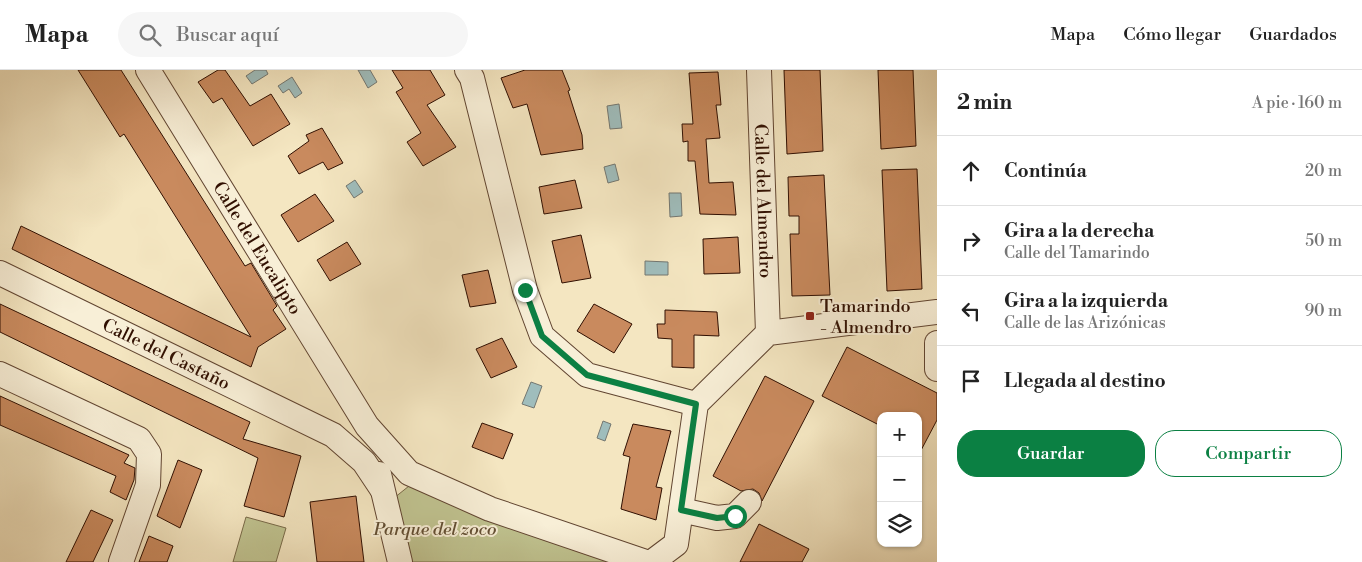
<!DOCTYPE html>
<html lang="es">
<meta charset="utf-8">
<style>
body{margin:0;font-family:"Libre Bodoni",serif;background:#f6f6f6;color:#222}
.controls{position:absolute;right:15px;bottom:15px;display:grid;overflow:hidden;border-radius:10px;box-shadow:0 1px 4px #0004}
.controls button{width:45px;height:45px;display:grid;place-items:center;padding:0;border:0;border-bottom:1px solid #e0e0e0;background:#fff;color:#222;font:25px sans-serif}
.stop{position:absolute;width:15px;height:15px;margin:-11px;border:4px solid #0b8043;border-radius:50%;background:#fff}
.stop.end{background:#0b8043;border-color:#fff;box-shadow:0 1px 5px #0008}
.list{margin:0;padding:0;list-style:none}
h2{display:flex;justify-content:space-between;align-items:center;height:65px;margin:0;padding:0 20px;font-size:21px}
h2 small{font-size:16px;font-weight:400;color:#767676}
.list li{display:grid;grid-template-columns:32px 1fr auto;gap:15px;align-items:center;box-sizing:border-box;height:70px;padding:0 20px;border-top:1px solid #e0e0e0}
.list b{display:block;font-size:19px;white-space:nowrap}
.list p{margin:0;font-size:16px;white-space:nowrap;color:#767676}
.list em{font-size:16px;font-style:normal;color:#767676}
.actions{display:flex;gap:10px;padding:15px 20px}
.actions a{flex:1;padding:11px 0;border:1px solid #0b8043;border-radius:20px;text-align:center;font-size:18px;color:#0b8043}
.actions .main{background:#0b8043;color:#fff}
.icon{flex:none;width:28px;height:28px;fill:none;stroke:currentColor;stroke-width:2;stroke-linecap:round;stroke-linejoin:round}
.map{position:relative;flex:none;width:937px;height:492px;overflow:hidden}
header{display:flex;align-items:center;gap:30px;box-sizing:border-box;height:70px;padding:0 25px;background:#fff;border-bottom:1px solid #e0e0e0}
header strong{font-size:24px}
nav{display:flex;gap:28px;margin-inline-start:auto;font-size:18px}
.search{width:350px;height:45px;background:#f6f6f6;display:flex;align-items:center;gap:12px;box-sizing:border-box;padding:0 18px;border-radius:28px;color:#767676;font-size:19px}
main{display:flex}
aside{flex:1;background:#fff}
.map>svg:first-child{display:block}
</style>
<header>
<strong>Mapa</strong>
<div class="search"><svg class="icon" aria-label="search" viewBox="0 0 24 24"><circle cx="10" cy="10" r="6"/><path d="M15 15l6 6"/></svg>Buscar aquí</div>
<nav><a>Mapa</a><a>Cómo llegar</a><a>Guardados</a></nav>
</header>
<main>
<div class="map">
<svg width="937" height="492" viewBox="0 0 937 492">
<rect width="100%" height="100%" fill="#f4e6c1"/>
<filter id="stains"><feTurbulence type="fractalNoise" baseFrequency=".004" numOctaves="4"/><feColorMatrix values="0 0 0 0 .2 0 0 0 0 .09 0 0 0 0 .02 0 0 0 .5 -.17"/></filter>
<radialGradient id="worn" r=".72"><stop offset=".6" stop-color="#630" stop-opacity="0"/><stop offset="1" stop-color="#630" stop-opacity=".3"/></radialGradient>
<!-- green -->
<g fill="#c0c390" stroke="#786948">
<polygon points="409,416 623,492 408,492 394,428"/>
<polygon points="246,447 286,458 276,492 233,492"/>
</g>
<!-- water -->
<g fill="#9fbdbc" stroke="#737771">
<polygon points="255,0 266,0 268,4 252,14 246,6"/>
<polygon points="358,0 370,0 377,12 368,18"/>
<polygon points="292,7 302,23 295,28 289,19 283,23 278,16"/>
<polygon points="619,34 622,58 610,59 607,36"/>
<polygon points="615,94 619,110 608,113 604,97"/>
<polygon points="355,110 363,122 354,128 346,116"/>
<polygon points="669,123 681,123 682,146 670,147"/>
<polygon points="645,191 668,192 668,205 645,205"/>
<polygon points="531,312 542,316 534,338 522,334"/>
<polygon points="603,351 611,354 605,371 597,368"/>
</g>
<!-- building -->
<g fill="#c98a5e" stroke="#300f01">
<polygon points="78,0 121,0 245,196 251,193 277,236 273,240 286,259 258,277 251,297 12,179 21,156 251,267 124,64 120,67"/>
<polygon points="218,0 225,0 250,36 271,24 290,54 253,76 222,28 213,33 198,12"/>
<polygon points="392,0 430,0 445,25 427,35 456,77 423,96 407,72 421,63 396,22 403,18"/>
<polygon points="525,0 562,0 570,20 568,21 582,65 583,79 541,85 527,34 513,38 501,8"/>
<polygon points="784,0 820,0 823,81 787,84"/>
<polygon points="878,0 913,0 916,76 881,79"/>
<polygon points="718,2 721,35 716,35 720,68 706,69 709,113 733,112 736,145 700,144 695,91 688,91 688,71 683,72 682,54 693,54 689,3"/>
<polygon points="322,58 343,93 328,100 323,92 299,104 288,86 309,71 306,65"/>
<polygon points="917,99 922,219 887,221 882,100"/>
<polygon points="824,105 830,225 792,226 790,164 799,164 799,146 789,146 788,107"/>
<polygon points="575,110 582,138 544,144 539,117"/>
<polygon points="315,124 334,151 298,172 281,145"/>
<polygon points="581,165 591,208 562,213 552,171"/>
<polygon points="738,167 740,203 704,204 703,169"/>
<polygon points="347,172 361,194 330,211 317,190"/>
<polygon points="488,200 496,233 470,237 462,205"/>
<polygon points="0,234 250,352 243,369 301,386 284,447 244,436 258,388 0,262"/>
<polygon points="594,234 632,254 614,283 577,261"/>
<polygon points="665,240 717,242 719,266 694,265 694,298 672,297 672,269 658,268 657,254 665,254"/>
<polygon points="502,268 517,297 491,308 476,279"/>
<polygon points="847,277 937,323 937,350 918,386 918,346 881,346 881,356 822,326"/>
<polygon points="765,306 814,331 762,431 759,423 753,419 741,421 713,406"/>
<polygon points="0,326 129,385 124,393 135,398 134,410 126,430 110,422 116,406 0,355"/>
<polygon points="482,353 513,364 503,389 472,377"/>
<polygon points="633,354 671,361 656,417 662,418 656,450 621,439 630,387 623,385"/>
<polygon points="178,390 202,400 180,458 157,446"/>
<polygon points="356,426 364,492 317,492 310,432"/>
<polygon points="91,440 113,450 93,492 66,492"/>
<polygon points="759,454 809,479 802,492 740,492"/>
<polygon points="149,466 173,476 167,492 139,492"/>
</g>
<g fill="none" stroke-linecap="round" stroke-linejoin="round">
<!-- minor casing -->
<g stroke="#614531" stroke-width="26">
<g id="minor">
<path id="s1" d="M148,0L367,356L409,403L490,439L646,492"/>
<polyline points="467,0 472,8 525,220 542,266 587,305 696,334"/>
<path id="s2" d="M759,0L768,263"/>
<path id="s3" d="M0,203L333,365L364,392L382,419"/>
<polyline points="937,273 937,299"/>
<polyline points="0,304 139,369 149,384 148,415 121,492"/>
<polyline points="379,404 400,492"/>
<polyline points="681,440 717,448 735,446 749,432"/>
<polyline points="652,492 676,474 696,334 768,263 937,242"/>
</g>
</g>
<!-- minor -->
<use href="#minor" stroke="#f8efd7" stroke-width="24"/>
</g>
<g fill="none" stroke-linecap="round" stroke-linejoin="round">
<!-- route -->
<polyline stroke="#0b8043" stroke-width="6" points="525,220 542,266 587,305 696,334 681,440 717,448 735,446"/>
</g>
<!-- markers -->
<rect fill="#8f2418" stroke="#f8efd7" stroke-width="2" x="805" y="241" width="10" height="10" rx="2.5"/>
<g text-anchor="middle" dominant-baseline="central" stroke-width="4" stroke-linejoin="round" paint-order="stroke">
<!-- street labels -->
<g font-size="18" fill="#300f01" stroke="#f8efd7">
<text stroke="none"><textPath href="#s2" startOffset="131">Calle del Almendro</textPath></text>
<text stroke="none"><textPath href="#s1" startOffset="209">Calle del Eucalipto</textPath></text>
<text stroke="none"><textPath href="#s3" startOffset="185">Calle del Castaño</textPath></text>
</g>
<!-- poi labels -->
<g font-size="18" fill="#300f01" stroke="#f8efd7" text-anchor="start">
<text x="820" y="236">Tamarindo<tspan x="820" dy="21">- Almendro</tspan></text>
</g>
<!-- park labels -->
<g font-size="18" font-style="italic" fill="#624e33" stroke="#f8efd7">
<text x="435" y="459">Parque del zoco</text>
</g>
</g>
<rect width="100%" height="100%" filter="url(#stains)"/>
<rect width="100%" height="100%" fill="url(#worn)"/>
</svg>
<div class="controls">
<button>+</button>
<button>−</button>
<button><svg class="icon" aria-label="layers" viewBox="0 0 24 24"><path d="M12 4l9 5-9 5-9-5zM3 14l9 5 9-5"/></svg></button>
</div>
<div class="stop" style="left:735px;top:446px"></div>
<div class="stop end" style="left:525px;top:220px"></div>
</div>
<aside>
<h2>2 min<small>A pie · 160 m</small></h2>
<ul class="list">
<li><svg class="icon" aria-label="ahead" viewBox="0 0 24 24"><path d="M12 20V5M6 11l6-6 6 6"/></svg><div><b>Continúa</b></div><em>20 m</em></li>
<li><svg class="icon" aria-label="right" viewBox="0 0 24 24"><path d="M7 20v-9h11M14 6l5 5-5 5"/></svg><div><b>Gira a la derecha</b><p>Calle del Tamarindo</p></div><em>50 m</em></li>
<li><svg class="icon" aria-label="left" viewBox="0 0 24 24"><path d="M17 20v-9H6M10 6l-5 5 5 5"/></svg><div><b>Gira a la izquierda</b><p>Calle de las Arizónicas</p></div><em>90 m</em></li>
<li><svg class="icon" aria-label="arrive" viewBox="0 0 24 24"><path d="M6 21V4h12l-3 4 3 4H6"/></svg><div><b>Llegada al destino</b></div></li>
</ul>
<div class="actions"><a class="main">Guardar</a><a>Compartir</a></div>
</aside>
</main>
